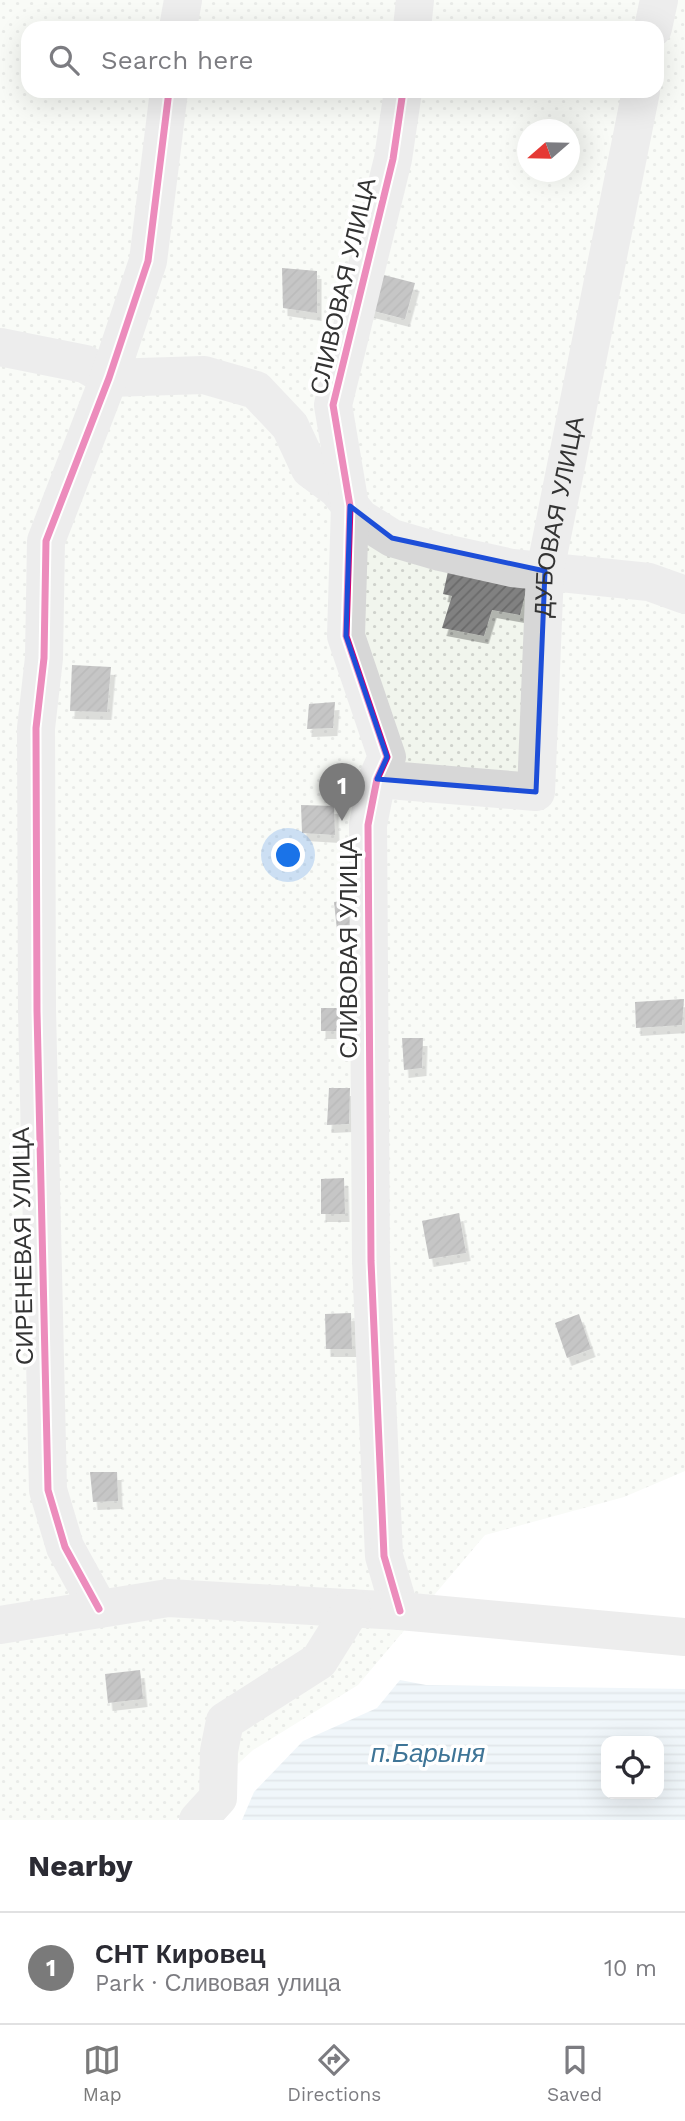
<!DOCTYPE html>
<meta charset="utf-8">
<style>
body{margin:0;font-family:"Work Sans",sans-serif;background:#f2f2f3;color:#2b2b33}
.controls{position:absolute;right:21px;bottom:21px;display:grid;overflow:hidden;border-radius:14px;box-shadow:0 7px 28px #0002}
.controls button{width:63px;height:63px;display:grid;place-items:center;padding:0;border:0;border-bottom:2px solid #e1e1e2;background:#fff;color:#2b2b33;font:35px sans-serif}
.compass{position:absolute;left:517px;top:119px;width:63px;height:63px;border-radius:50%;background:#fff;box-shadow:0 7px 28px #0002;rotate:250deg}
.you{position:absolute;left:289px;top:856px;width:24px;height:24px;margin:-18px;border:5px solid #fff;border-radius:50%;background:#1a73e8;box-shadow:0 0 0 10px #1a73e833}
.badge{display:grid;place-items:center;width:46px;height:46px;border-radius:50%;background:#7a7a7a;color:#fff;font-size:23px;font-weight:700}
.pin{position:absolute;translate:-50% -58px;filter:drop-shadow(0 2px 4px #0008)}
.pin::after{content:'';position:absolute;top:37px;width:24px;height:21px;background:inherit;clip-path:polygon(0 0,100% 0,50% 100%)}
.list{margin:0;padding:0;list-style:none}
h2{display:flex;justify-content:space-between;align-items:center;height:91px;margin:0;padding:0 28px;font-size:30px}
h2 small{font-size:23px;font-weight:400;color:#7c7c81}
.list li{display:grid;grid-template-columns:46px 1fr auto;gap:21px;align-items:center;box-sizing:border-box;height:112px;padding:0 28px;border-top:2px solid #e1e1e2}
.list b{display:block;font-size:26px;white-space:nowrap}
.list p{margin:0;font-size:23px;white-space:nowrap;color:#7c7c81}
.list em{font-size:23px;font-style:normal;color:#7c7c81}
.icon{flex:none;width:38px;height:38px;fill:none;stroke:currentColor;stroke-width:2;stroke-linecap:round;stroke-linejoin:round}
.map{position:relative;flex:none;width:685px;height:1820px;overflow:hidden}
.search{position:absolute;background:#fff;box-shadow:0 7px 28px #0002;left:21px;right:21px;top:21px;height:77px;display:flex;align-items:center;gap:18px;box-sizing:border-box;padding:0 24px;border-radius:21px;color:#7c7c81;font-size:26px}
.sheet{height:203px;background:#fff}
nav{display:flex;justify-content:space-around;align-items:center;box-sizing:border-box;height:98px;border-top:2px solid #e1e1e2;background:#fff;font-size:19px;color:#7c7c81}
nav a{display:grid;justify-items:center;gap:4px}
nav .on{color:#7a7a7a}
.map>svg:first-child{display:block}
</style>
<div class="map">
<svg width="685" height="1820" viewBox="0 0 685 1820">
<defs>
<pattern id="garden-dots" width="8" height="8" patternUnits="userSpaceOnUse" patternTransform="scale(1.75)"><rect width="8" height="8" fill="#f1f5ed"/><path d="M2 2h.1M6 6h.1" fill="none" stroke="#cfd2cc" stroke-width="1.8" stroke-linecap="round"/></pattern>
<pattern id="water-rules" width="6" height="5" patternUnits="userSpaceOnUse" patternTransform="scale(1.75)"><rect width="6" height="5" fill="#ddebf3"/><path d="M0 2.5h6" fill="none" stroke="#becad1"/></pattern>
<pattern id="building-hatch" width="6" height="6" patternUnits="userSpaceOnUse" patternTransform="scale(1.75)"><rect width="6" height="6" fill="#818181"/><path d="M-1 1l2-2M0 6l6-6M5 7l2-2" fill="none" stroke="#6a6a6a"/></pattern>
<filter id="shadow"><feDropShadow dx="4.5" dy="8" stdDeviation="0" flood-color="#0004"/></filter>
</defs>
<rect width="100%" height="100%" fill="#fff"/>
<!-- garden -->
<path fill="url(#garden-dots)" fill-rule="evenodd" d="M0,0H685V1471L624,1497L485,1535L358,1685L253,1750L177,1820H0ZM28,28H657V91H28ZM528,130H570V172H528Z"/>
<!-- water -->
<path fill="url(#water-rules)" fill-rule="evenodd" d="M400,1680L426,1685L685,1689V1820H242L254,1792L303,1741L377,1708ZM606,1741H659V1794H606Z"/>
<!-- building -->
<g fill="url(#building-hatch)" filter="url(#shadow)">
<polygon points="282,268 317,271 317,313 283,308"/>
<polygon points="376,273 415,283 405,319 366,309"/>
<polygon points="449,567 527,587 520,615 492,610 484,636 442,628 452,596 443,594"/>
<polygon points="72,665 111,667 107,712 70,711"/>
<polygon points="335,702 333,728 307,729 309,704"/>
<polygon points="301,805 334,806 335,835 302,833"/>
<polygon points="352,900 355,929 337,930 334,902"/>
<polygon points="684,999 682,1025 636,1028 635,1002"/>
<polygon points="321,1008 346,1008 347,1031 321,1031"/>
<polygon points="402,1038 423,1038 422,1068 404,1070"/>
<polygon points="329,1088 350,1088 349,1124 327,1125"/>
<polygon points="344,1178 345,1214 321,1214 321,1179"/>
<polygon points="459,1213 466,1253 429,1259 422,1221"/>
<polygon points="351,1313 352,1349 326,1349 325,1314"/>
<polygon points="579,1314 591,1349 567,1358 555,1323"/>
<polygon points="90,1472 117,1472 118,1501 93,1502"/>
<polygon points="140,1670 143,1699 108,1703 105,1674"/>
</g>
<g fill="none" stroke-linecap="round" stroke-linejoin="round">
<!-- minor -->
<g stroke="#d7d7d7" stroke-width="38">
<polyline points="178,28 183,0"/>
<polyline points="412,28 415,0"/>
<polyline points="653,28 659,0"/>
<polyline points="0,347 85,364 109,378 204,375 256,390 290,426 310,469 337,489 360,518 392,538 440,552 512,568 649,582 685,595"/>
<path id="s1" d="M377,779L536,792L545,571L641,91"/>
<polyline points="99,1609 65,1547 48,1490 37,1011 36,728 44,658 46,541 109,378 148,261 169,91"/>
<polyline points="400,1611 384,1556 371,1261 368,825 377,779 387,757 346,636 350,506 333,405 393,159 403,91"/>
<polyline points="0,1625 168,1598 400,1611 685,1637"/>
<polyline points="198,1820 218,1798 219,1751 225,1721 319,1661 352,1608"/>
</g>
<!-- cycleway casing -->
<g stroke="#fff" stroke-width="11">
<g id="cycleway">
<polyline points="99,1609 65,1547 48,1490 37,1011 36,728 44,658 46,541 109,378 148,261 169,91"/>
<polyline points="400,1611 384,1556 371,1261 368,825 377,779 387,757 346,636 350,506 333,405 393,159 403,91"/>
</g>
</g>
<!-- cycleway -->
<use href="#cycleway" stroke="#d6006c" stroke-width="7"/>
</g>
<!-- marked area -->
<path d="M0 0H685V1820H0ZM350,506L392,538L545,571L536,792L377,779L387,757L346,636Z" fill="#fff" fill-opacity=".55" fill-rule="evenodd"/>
<path fill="none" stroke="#1d4ed8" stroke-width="5" stroke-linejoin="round" d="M350,506L392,538L545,571L536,792L377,779L387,757L346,636Z"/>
<g text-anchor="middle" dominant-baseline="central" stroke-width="7" stroke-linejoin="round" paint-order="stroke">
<!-- street labels -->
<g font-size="24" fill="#333" stroke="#fff">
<text transform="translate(343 286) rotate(-77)">СЛИВОВАЯ УЛИЦА</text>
<text stroke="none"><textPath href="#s1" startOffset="436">ДУБОВАЯ УЛИЦА</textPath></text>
<text transform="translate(349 948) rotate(-90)">СЛИВОВАЯ УЛИЦА</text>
<text transform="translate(23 1246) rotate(-91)">СИРЕНЕВАЯ УЛИЦА</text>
</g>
<!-- water labels -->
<g font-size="26" font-style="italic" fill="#3f7597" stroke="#fff">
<text x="428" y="1753">п.Барыня</text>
</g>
</g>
</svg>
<div class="controls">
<button><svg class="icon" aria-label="locate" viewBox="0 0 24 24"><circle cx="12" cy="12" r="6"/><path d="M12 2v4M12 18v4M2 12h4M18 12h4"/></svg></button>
</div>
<svg class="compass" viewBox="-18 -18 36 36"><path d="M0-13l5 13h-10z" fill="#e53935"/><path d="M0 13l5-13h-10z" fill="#7c7c81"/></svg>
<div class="you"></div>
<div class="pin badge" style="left:342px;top:821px">1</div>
<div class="search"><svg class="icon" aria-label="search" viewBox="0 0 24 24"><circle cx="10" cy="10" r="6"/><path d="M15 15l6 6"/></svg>Search here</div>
</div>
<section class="sheet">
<h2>Nearby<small></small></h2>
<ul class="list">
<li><span class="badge">1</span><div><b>СНТ Кировец</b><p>Park · Сливовая улица</p></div><em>10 m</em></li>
</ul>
</section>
<nav>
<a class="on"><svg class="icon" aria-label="map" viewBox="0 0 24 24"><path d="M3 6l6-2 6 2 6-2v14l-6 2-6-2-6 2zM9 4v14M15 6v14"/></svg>Map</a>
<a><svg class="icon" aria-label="directions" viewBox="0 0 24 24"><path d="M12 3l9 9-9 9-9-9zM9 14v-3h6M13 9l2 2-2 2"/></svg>Directions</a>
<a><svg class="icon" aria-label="saved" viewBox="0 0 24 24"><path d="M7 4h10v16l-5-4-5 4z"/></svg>Saved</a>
</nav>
